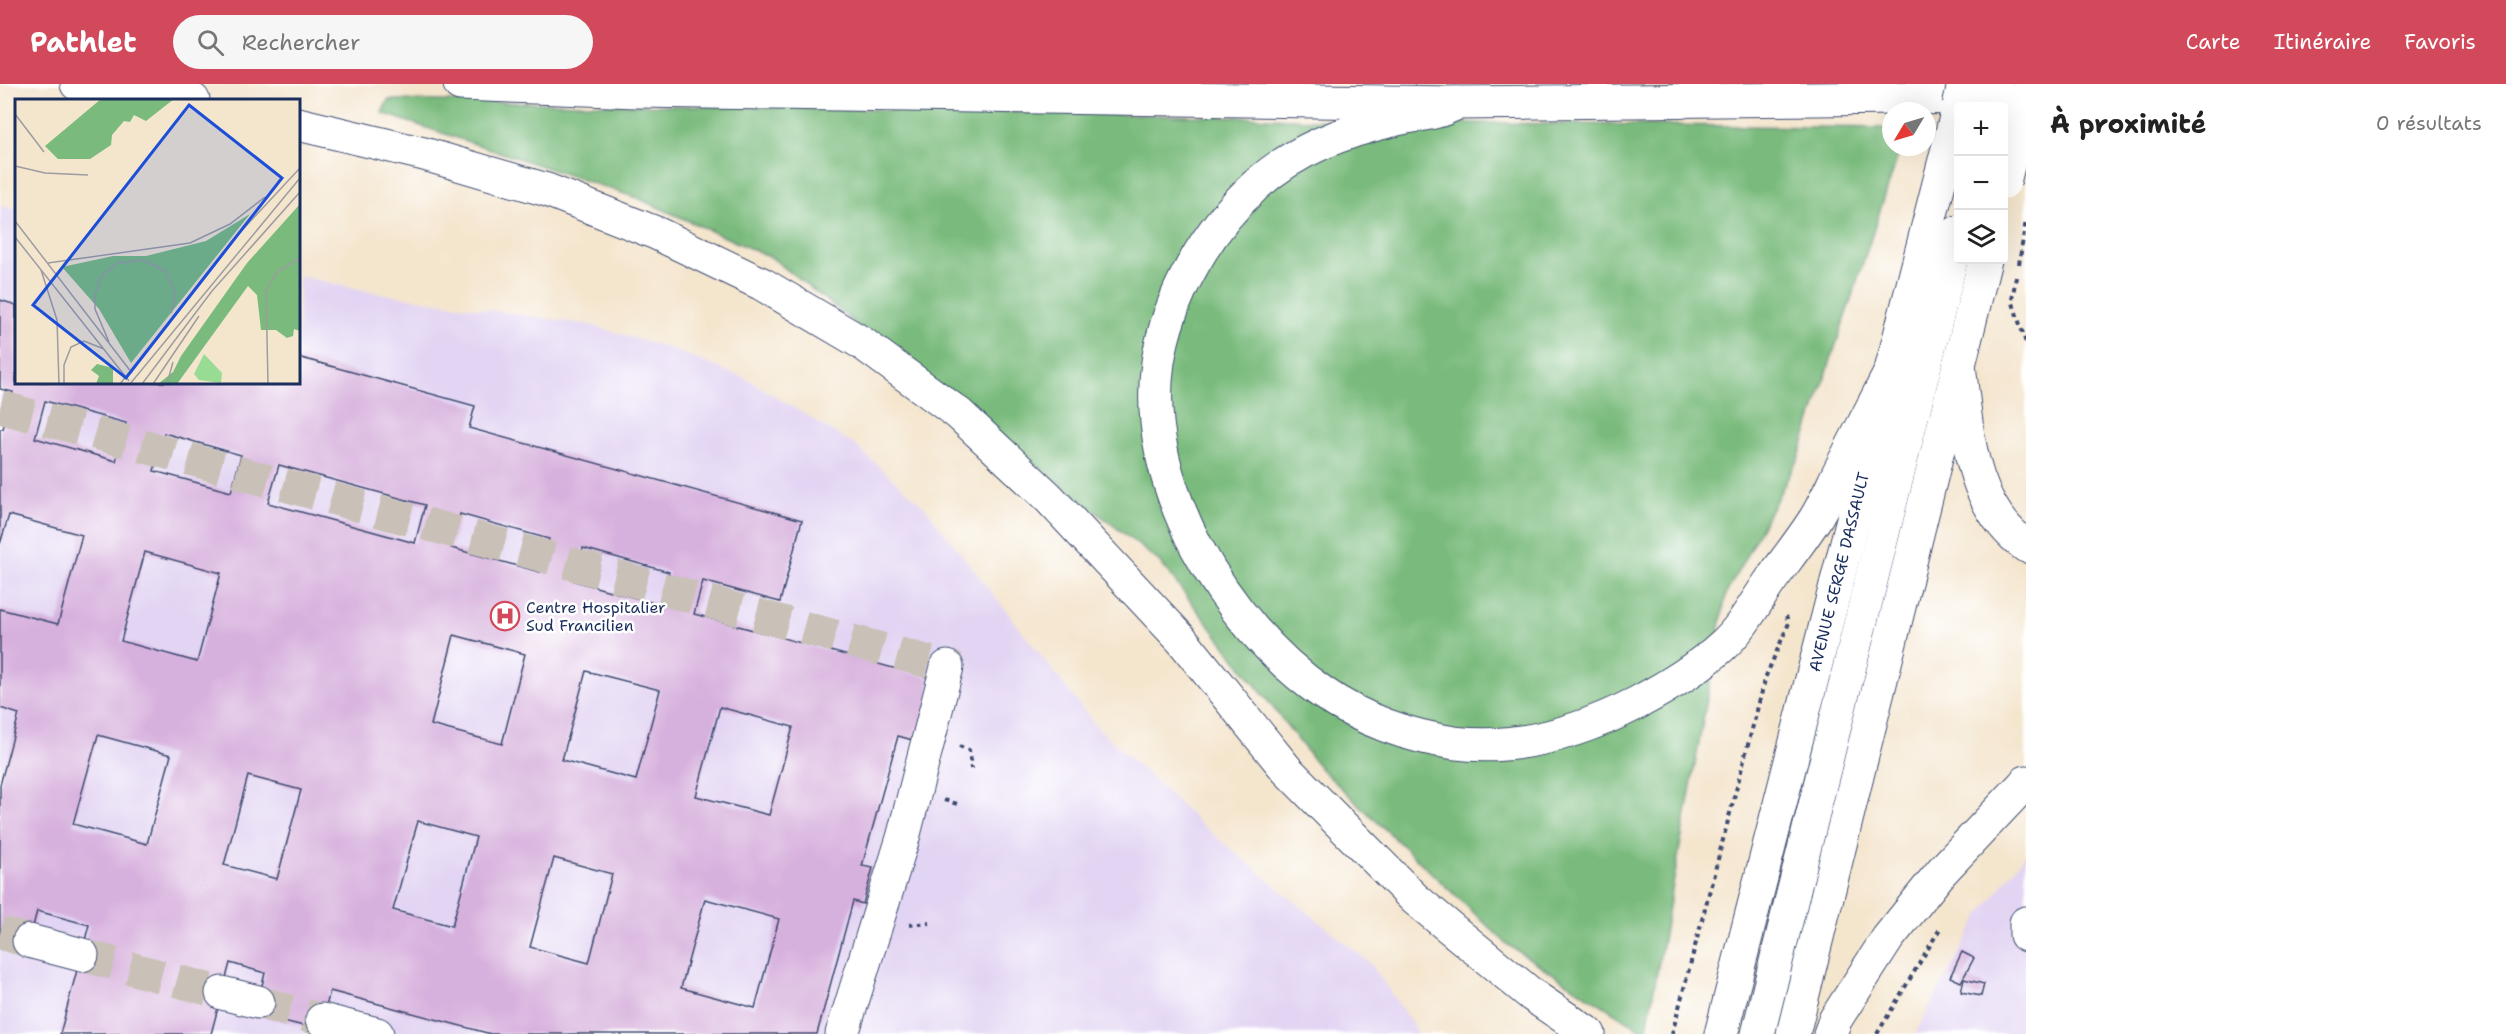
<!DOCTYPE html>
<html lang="fr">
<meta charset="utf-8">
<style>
body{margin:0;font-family:"Shantell Sans",sans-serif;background:#f6f6f6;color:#222}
.controls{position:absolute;right:18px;top:18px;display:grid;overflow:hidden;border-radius:6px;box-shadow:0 6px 24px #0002}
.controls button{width:54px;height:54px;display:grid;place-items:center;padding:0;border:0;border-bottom:2px solid #e0e0e0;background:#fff;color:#222;font:30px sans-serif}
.compass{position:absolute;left:1882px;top:18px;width:54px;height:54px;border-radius:50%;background:#fff;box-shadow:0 6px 24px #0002;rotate:232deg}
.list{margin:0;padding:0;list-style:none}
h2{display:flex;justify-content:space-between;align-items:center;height:78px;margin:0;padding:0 24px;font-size:26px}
h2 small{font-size:20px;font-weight:400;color:#767676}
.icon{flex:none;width:33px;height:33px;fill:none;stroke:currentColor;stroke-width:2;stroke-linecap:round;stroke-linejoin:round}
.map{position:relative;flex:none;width:2026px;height:950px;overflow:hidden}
header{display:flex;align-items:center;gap:36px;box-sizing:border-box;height:84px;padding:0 30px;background:#d1495b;color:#fff}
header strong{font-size:28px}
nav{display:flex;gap:33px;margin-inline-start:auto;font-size:21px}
.search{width:420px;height:54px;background:#f6f6f6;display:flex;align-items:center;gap:15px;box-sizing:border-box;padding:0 21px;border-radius:33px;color:#767676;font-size:22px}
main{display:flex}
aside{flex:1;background:#fff}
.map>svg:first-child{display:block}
</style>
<header>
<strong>Pathlet</strong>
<div class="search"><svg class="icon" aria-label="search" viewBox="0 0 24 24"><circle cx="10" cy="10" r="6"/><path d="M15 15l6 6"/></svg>Rechercher</div>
<nav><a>Carte</a><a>Itinéraire</a><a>Favoris</a></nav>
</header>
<main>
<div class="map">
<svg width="2026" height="950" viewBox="0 0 2026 950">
<rect width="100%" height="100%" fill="#fff"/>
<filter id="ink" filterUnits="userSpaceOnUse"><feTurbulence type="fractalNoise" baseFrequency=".0167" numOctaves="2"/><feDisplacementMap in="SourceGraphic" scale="12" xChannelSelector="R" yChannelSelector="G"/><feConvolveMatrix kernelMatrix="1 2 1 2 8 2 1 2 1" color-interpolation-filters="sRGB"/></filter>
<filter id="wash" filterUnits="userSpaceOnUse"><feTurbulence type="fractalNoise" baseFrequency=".008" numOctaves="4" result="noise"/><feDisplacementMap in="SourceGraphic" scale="24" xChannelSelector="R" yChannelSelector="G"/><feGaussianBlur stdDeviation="1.35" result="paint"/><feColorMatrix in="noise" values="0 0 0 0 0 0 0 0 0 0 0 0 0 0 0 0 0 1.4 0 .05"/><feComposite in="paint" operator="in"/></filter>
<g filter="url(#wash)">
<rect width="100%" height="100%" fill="#f4e5cd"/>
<!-- built -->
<g fill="#e2d4f3">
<polygon points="0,122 16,125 16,298 298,298 299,192 376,209 590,241 671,265 747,295 856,362 924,422 1097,643 1202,741 1371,880 1419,950 0,950"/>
<polygon points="2026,770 2026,950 1915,950 1979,832"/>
</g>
<!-- forest -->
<polygon fill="#7abb7d" stroke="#4a756e" stroke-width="1.5" points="388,16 1247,33 1332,37 1891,44 1891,63 1901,63 1799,373 1726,510 1646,949 1508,861 1320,684 1160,478 772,174 637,114 382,29"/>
<g id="blocks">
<!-- building -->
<g fill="#d7b1dd" fill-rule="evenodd">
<path d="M0,216L16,221V298H298V273L475,322L469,344L802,436L780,518L703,497L694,530L930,594L927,660L898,652L862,782L873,784L863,820L853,817L817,950H491L330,907L320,946L255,930L265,889L230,879L211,950H60L89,841L37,827L26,869L0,861V701L19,630L0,624V525L58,540L82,451L9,431L0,460V345H3L13,308L0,305ZM45,317L126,339L116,377L35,354ZM164,349L241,371L231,408L154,387ZM279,381L425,421L415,459L268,419ZM460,430L549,455L540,488L451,464ZM583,464L669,488L661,521L574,497ZM145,468L221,489L197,578L121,557ZM454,551L525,570L502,660L431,641ZM586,587L660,606L636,696L562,676ZM720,623L793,643L769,731L696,712ZM98,651L171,671L147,760L73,740ZM248,692L301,706L277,795L224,781ZM418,737L476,753L452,842L393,826ZM554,774L612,790L589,879L530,863ZM705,815L779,835L755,924L681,904Z"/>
<polygon points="1962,868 1974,874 1961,898 1950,893"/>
<polygon points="1964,895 1984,900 1981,912 1961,908"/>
</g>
</g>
</g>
<g filter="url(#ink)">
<use href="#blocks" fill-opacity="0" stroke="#3c4a6f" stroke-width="1.5"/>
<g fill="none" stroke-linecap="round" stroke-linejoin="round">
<!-- minor-tunnel -->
<g stroke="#c9c1b7" stroke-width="33" stroke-dasharray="33 16" stroke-linecap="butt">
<polyline points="0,323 958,586"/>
<polyline points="0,849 29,857"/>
<polyline points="82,871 222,909"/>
<polyline points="258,918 322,936"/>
</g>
<!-- minor casing -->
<g stroke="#3c4a6f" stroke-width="35">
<g id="minor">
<polyline points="2026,839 2026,851"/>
<polyline points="29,857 82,871"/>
<polyline points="222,909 258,918"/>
<polyline points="322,936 377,950"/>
<polyline points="842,950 903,754 947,583"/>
<polyline points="1758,950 1958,148"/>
</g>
</g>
<!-- major casing -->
<g stroke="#3c4a6f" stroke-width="35">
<g id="major">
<polyline points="1721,950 1958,25"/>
<polyline points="1793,950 1985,176"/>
</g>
</g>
<!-- highway casing -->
<g stroke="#3c4a6f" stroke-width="35">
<g id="highway">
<polyline points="77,0 193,16"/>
<polyline points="460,0 637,7 1457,19 1988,13"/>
<path d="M1457,19C1431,32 1423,29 1397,35C1345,47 1296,65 1256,101C1207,145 1168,213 1158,278C1140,400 1225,541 1323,609C1360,635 1410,653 1455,659C1517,667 1582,647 1637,619C1667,603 1697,585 1722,562C1742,544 1754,521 1769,499C1784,478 1801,457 1815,435C1825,419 1832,402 1840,386C1857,353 1874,320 1891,287"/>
<polyline points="298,40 424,70 547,106 656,149 762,200 862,259 959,330 1048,413 1182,556 1287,686 1415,815 1532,911 1589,950"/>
<path d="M1959,282C1968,348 1968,419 2026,462"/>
<polyline points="1830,950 1835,936 1888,854 1942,787 2026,698"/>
</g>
</g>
<!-- path -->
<g stroke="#3c4a6f" stroke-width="4" stroke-dasharray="4.5 4.5" stroke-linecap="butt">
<polyline points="2019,180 2026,136"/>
<polyline points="2016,193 2012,216 2026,259"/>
<polyline points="959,662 969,666 971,685"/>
<polyline points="944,716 961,721"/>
<polyline points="909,841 929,839"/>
<polyline points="1672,950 1766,592 1789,539 1786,532"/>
<polyline points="1877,950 1941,843"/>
</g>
<!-- minor -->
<use href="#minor" stroke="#fff" stroke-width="33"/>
<!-- major -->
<use href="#major" stroke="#fff" stroke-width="33"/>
<!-- highway -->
<use href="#highway" stroke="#fff" stroke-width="33"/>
<!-- minor-bridge casing -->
<g stroke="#3c4a6f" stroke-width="35" stroke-linecap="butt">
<polyline id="minor-bridge" points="1990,22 1995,0"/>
</g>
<!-- major-bridge casing -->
<g stroke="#3c4a6f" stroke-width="35" stroke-linecap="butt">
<g id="major-bridge">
<polyline points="1959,22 1964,0"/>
<polyline points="2004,98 2026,10"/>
</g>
</g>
<!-- minor-bridge -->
<use href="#minor-bridge" stroke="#fff" stroke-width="33"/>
<!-- major-bridge -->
<use href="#major-bridge" stroke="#fff" stroke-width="33"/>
</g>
</g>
<!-- icons -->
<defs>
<g id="hospital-ring" transform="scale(1.5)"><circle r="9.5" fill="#fff" stroke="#d1495b" stroke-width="1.5"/><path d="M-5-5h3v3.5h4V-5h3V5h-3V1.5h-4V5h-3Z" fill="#d1495b"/></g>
</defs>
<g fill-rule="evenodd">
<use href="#hospital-ring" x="505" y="532"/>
</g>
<g text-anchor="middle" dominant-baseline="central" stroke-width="5" stroke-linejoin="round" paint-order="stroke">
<!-- street labels -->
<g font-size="16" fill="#1b2f5e" stroke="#fff">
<text transform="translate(1839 488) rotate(-76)">AVENUE SERGE DASSAULT</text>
</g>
<!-- poi labels -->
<g font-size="16" fill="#1b2f5e" stroke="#fff" text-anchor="start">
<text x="526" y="523">Centre Hospitalier<tspan x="526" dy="18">Sud Francilien</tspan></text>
</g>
</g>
<!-- overview -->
<g transform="translate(15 15)">
<rect width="285" height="285" fill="#f4e5cd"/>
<path d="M189,255L207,274L206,284L184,281L179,275Z" fill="#98db93"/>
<path d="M86,0H159L131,22L119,16L115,23L109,22L97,36L96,46L75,60H43L30,47ZM285,105V232L279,230L278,237L272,239L261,231H246L242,196L233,187L162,285H143L158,273L166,257L232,164ZM235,115L116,264L84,210L47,168L98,157H131L191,142ZM82,265L98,269V285H81L84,277L76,271Z" fill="#7abb7d"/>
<path fill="none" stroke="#9d9ca1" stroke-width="1.5" d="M0,15L29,53M0,67L30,74L73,76M0,122L117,274M0,138L114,282M33,164L175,144L215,125L250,98M26,171L42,221L44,285M94,243L80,210V196L86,178L102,164L128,161L150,172L161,195L156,214M49,285V266L56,248L69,242L89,250M105,285L217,142L285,69M115,285L285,79M127,285L197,192L285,93M138,285L184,217M152,285L158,263M253,285L251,192L262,173L285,159"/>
<path fill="#1d4ed8" fill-opacity="0.15" stroke="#1d4ed8" stroke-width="3" d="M174,6L267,79L111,279L18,206Z"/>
<rect width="285" height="285" fill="none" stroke="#1b2f5e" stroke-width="3"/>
</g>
</svg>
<div class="controls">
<button>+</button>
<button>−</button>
<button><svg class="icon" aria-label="layers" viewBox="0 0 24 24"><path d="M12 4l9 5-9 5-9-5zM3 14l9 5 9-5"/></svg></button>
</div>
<svg class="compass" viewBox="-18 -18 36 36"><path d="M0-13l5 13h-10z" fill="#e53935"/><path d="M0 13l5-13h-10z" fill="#767676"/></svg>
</div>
<aside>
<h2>À proximité<small>0 résultats</small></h2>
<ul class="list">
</ul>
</aside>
</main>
